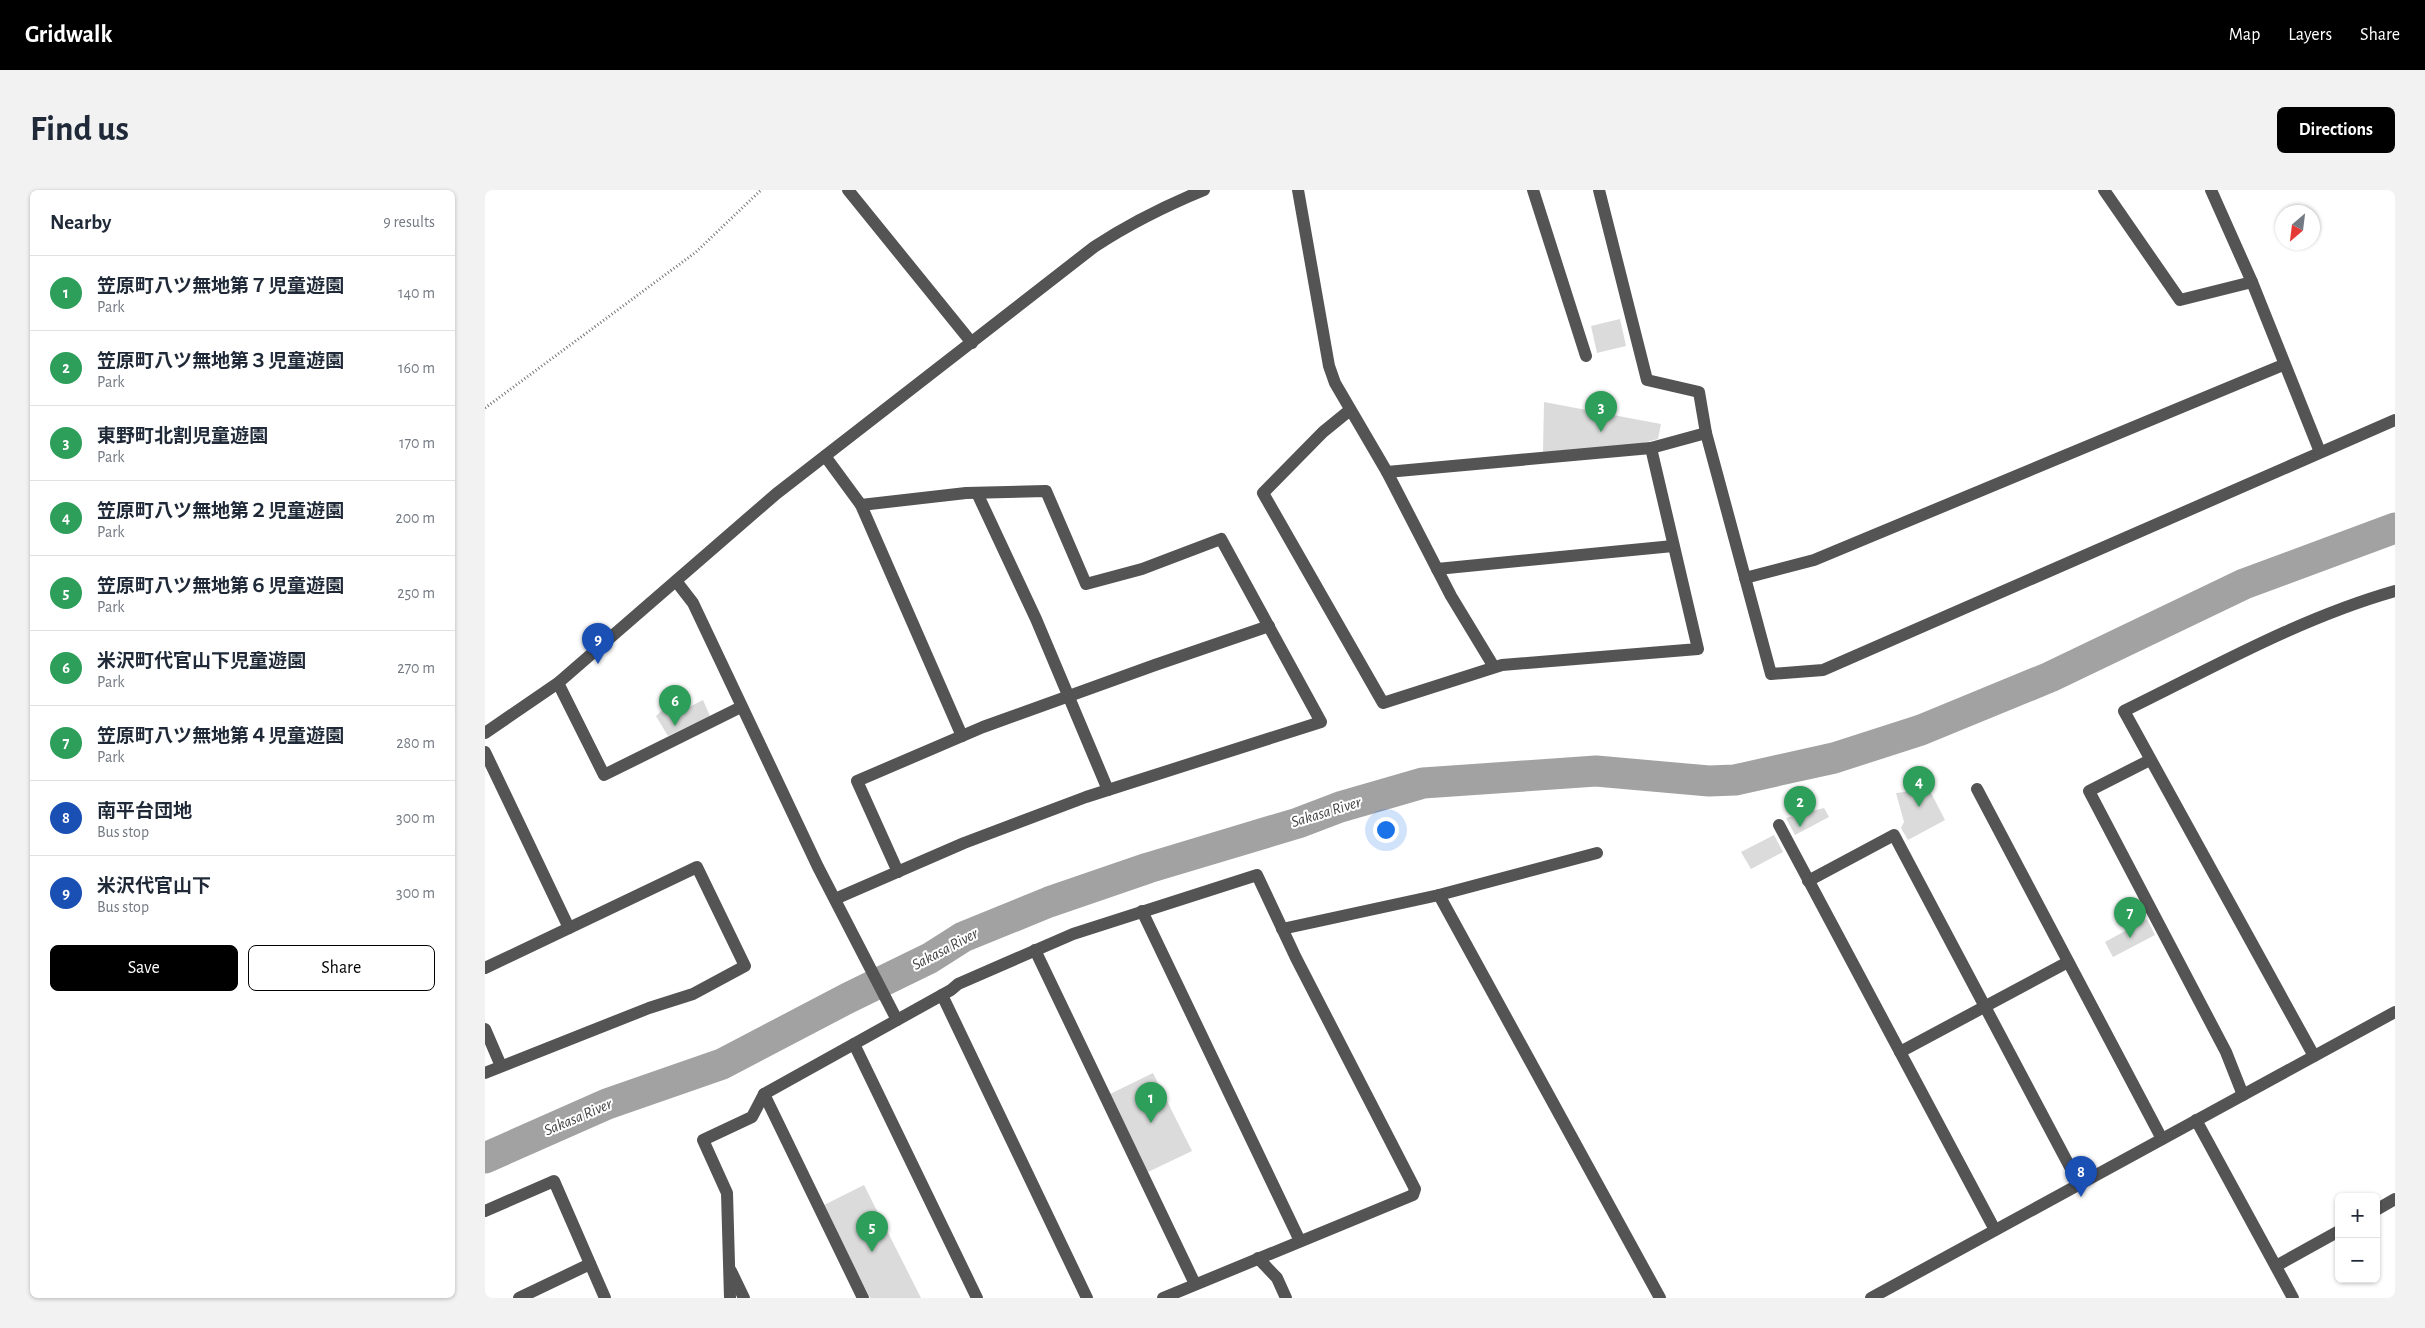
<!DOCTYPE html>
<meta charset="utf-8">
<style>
body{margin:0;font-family:"Alegreya Sans","Noto Sans JP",sans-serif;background:#f2f2f3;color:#1f2937}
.controls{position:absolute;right:15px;bottom:15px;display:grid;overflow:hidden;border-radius:8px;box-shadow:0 1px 4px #0004}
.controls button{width:45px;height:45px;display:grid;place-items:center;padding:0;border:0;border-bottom:1px solid #e0e1e3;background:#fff;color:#1f2937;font:25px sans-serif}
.compass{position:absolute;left:1790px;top:15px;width:45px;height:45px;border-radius:50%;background:#fff;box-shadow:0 1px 4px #0004;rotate:208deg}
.you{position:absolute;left:900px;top:639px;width:18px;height:18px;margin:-12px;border:4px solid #fff;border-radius:50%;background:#1a73e8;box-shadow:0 0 0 8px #1a73e833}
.badge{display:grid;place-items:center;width:32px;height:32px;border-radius:50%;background:#000;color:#fff;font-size:16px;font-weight:700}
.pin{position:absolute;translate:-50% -41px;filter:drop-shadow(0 1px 2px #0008)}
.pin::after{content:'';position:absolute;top:26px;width:18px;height:15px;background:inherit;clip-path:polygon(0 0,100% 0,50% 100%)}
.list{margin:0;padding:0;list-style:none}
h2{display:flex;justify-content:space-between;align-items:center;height:65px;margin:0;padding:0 20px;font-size:21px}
h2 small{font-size:16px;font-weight:400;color:#747a83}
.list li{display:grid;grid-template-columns:32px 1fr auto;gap:15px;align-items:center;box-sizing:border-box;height:75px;padding:0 20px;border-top:1px solid #e0e1e3}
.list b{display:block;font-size:19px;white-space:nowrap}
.list p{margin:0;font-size:16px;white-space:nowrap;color:#747a83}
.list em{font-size:16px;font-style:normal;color:#747a83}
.actions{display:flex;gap:10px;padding:15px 20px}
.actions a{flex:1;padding:11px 0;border:1px solid #000;border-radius:8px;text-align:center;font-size:18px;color:#000}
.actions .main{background:#000;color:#fff}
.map{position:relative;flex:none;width:1910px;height:1108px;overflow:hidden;border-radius:8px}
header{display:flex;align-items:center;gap:30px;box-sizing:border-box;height:70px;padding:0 25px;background:#000;color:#fff}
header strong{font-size:24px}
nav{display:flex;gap:28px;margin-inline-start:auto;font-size:18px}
.intro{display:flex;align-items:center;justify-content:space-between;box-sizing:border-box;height:120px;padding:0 30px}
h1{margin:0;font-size:35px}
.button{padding:12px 22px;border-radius:8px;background:#000;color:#fff;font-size:18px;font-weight:700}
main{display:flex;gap:30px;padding:0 30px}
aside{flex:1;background:#fff;border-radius:8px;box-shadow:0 1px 4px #0004}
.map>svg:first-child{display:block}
</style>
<header>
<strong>Gridwalk</strong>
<nav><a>Map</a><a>Layers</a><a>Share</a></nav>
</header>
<div class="intro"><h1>Find us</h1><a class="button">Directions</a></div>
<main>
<aside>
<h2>Nearby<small>9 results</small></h2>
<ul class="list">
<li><span class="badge" style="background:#2e9e5b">1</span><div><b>笠原町八ツ無地第７児童遊園</b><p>Park</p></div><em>140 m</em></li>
<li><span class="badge" style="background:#2e9e5b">2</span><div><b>笠原町八ツ無地第３児童遊園</b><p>Park</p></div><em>160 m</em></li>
<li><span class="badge" style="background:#2e9e5b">3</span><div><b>東野町北割児童遊園</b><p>Park</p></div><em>170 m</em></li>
<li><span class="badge" style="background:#2e9e5b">4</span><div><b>笠原町八ツ無地第２児童遊園</b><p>Park</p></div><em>200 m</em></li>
<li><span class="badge" style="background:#2e9e5b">5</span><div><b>笠原町八ツ無地第６児童遊園</b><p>Park</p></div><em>250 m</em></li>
<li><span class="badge" style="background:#2e9e5b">6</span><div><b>米沢町代官山下児童遊園</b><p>Park</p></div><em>270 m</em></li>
<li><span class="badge" style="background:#2e9e5b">7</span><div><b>笠原町八ツ無地第４児童遊園</b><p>Park</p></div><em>280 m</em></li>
<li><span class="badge" style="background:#1a4fb4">8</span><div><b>南平台団地</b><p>Bus stop</p></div><em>300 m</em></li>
<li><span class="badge" style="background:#1a4fb4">9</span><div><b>米沢代官山下</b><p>Bus stop</p></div><em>300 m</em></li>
</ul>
<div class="actions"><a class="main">Save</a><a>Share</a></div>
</aside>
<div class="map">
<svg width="1910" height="1108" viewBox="0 0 1910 1108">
<rect width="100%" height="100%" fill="#fff"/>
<!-- green -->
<g fill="#dbdbdb">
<polygon points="1135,129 1141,156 1112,163 1106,136"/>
<polygon points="1059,212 1176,234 1173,249 1151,255 1058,262"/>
<polygon points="218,510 225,526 183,546 171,526 187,511 200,519"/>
<polygon points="1444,599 1460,630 1423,650 1416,638 1419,632 1411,603"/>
<polygon points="1339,618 1344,627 1310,645 1301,628"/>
<polygon points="1289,645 1298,662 1266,679 1256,662"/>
<polygon points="1662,729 1670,745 1628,767 1620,752"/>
<polygon points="668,883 707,961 663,982 625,904"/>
<polygon points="379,995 436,1108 385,1108 339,1015"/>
</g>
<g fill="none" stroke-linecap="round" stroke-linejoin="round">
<!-- river -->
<polyline stroke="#a2a2a2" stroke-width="31" points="0,968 122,914 237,874 363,808 445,768 478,747 564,712 663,678 813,633 855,617 938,593 1111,581 1224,591 1250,590 1349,568 1436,540 1565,487 1759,394 1910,338"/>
<!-- path -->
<polyline stroke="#767676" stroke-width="3" stroke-dasharray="1 2.5" stroke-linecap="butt" points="0,218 211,62 276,0"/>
<!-- minor -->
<g stroke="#545454" stroke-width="12">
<polyline points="363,0 487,153"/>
<polyline points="813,0 844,176 850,193 902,282 1166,258 1213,459 1017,475 898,513 778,303 838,242 865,220"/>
<polyline points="1048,0 1101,166"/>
<polyline points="1114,0 1162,190 1214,202 1221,243 1286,484 1338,480 1910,230"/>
<polyline points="1619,0 1695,110 1767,92 1726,0"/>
<polyline points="1767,92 1835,262"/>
<polyline points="1166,258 1221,243"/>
<polyline points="340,266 376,315 481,303 561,301 601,394 657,379 736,349 836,532 601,607 479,653 350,709"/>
<polyline points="902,282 966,406 1009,477"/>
<polyline points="492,303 551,429 623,600"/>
<polyline points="376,315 477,546"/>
<polyline points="952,379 1188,356"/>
<polyline points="1260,388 1329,370 1798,175"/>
<polyline points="191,391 208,413 333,677 412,830"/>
<polyline points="73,493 119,585 256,517"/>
<path d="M0,543L73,493L291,304L609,57C644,34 680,16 719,0"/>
<polyline points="0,562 84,738"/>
<polyline points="1665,570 1604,601 1741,862 1758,905"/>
<polyline points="1492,599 1677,949"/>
<polyline points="1294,635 1510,1040"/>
<polyline points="413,682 372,591 498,537 670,475 784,436"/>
<polyline points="1323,691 1409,645 1594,994"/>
<polyline points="954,705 1175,1108"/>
<polyline points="657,721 815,1051"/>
<polyline points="797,739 954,705 1112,663"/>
<polyline points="550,760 710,1094"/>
<polyline points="0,778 212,677 260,776 208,804 164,818 0,883"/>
<polyline points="457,805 602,1108"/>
<polyline points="0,839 16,876"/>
<polyline points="369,854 492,1108"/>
<polyline points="1415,862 1583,772"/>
<path d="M1829,866L1639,521C1727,478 1815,428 1910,401"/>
<polyline points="279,904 378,1108"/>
<polyline points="1711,930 1808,1108"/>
<polyline points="1891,1020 1910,1009"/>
<polyline points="0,1021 69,991 120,1108"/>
<polyline points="773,1068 792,1088 801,1108"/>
<polyline points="1791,1076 1854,1041"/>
<polyline points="246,1081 259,1108"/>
<polyline points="34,1108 105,1074"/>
<polyline points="245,1108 242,1003 218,950 267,927 279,904 466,800 473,794 588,744 772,685 811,768 930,999 928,1005 678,1108"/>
<polyline points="1386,1108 1910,822"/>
</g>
</g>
<g text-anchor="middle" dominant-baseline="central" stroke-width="4" stroke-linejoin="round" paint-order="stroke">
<!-- water labels -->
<g font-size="16" font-style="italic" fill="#434343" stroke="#fff">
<text transform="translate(841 622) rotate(-17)">Sakasa River</text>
<text transform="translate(460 759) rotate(-28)">Sakasa River</text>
<text transform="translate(93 927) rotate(-23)">Sakasa River</text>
</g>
</g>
</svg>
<div class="controls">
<button>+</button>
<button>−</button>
</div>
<svg class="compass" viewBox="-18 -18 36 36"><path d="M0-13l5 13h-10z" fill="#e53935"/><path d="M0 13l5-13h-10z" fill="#747a83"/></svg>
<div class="you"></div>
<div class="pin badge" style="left:666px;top:933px;background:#2e9e5b">1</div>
<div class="pin badge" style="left:1315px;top:637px;background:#2e9e5b">2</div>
<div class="pin badge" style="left:1116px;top:242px;background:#2e9e5b">3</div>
<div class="pin badge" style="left:1434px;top:617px;background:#2e9e5b">4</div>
<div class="pin badge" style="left:387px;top:1062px;background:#2e9e5b">5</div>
<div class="pin badge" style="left:190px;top:536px;background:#2e9e5b">6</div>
<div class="pin badge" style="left:1645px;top:748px;background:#2e9e5b">7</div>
<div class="pin badge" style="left:1596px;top:1007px;background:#1a4fb4">8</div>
<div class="pin badge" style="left:113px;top:474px;background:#1a4fb4">9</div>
</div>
</main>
